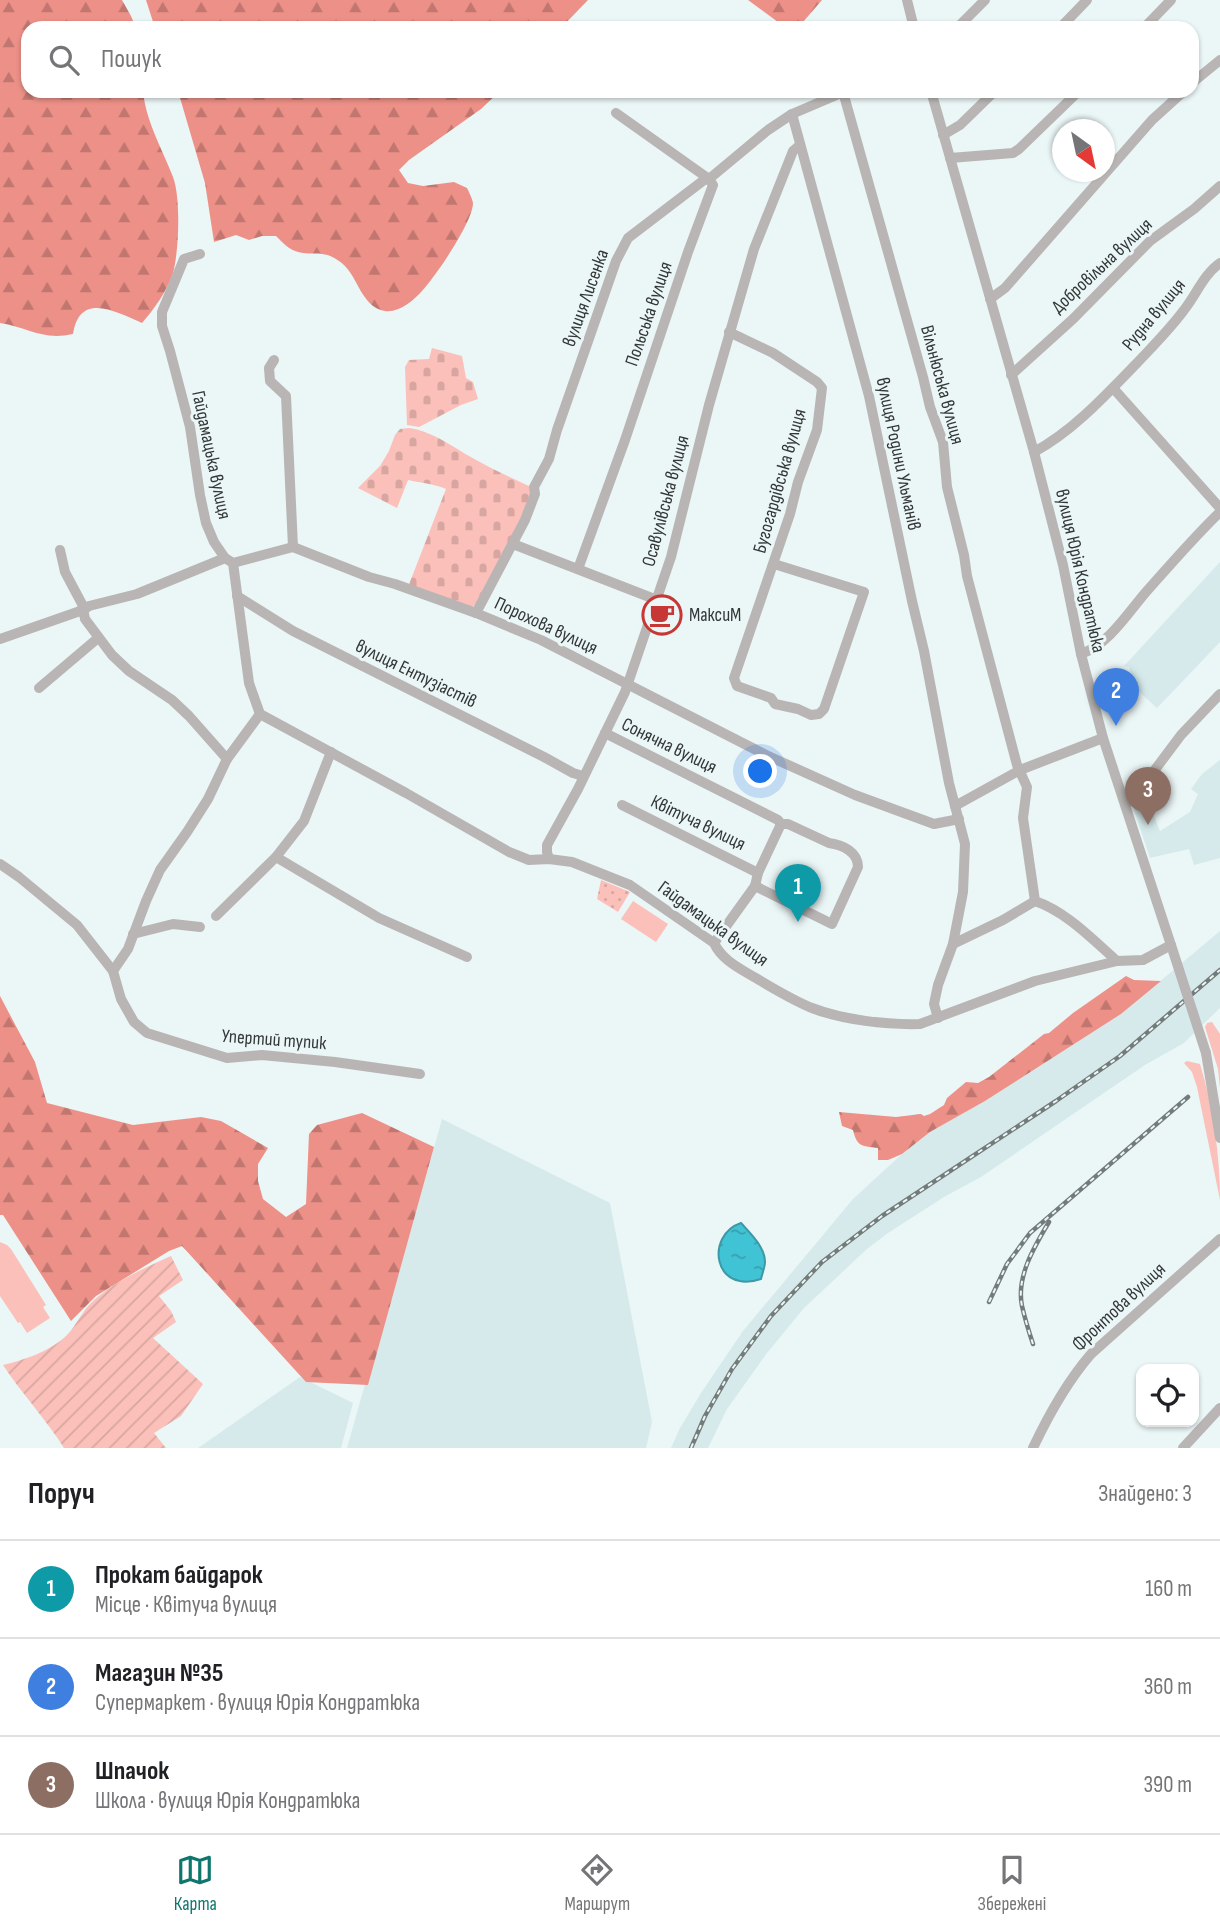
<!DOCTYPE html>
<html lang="uk">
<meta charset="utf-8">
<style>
body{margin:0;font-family:"Sofia Sans Condensed",sans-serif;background:#f2f2f2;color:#202124}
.controls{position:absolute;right:21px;bottom:21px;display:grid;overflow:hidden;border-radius:14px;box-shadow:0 2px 5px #0004}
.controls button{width:63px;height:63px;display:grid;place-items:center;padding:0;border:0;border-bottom:2px solid #e0e0e0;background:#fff;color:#202124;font:35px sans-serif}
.compass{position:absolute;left:1052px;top:119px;width:63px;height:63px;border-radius:50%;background:#fff;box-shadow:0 2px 5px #0004;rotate:147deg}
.you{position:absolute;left:761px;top:772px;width:24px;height:24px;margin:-18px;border:5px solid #fff;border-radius:50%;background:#1a73e8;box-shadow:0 0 0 10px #1a73e833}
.badge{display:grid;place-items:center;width:46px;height:46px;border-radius:50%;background:#0f766e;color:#fff;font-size:23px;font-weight:700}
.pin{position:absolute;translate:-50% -58px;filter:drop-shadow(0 2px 4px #0008)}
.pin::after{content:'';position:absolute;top:37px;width:24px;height:21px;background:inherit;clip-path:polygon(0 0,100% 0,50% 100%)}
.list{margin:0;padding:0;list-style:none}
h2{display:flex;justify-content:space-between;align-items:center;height:91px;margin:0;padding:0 28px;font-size:30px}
h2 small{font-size:23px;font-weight:400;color:#757577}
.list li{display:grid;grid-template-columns:46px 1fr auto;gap:21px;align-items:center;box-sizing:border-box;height:98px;padding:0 28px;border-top:2px solid #e0e0e0}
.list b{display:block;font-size:26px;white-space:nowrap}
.list p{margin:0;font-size:23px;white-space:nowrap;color:#757577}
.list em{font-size:23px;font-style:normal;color:#757577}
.icon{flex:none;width:38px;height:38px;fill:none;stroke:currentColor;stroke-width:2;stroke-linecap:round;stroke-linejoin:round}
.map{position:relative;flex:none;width:1220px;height:1448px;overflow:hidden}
.search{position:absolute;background:#fff;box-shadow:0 2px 5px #0004;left:21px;right:21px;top:21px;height:77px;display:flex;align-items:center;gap:18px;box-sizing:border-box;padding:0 24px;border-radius:21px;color:#757577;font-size:26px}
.sheet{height:385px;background:#fff}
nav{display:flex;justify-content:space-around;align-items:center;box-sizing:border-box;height:98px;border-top:2px solid #e0e0e0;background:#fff;font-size:19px;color:#757577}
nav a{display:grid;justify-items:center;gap:4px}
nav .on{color:#0f766e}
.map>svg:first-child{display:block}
</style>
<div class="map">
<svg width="1220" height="1448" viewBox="0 0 1220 1448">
<defs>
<pattern id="forest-firs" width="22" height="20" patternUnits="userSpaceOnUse" patternTransform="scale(1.75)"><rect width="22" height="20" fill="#ed9188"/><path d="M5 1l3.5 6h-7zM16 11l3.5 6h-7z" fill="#c17770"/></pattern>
<pattern id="cemetery-stones" width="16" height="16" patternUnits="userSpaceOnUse" patternTransform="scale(1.75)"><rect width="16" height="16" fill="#fbc0b9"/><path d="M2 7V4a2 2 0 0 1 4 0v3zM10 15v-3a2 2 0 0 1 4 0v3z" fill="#d8a6a0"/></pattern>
<pattern id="park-dots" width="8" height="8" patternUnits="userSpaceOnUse" patternTransform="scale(1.75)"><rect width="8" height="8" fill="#fbc0b9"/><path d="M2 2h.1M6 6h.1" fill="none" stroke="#d8a6a0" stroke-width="1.8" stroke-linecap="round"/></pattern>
<pattern id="garden-furrows" width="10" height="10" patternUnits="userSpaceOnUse" patternTransform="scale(1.75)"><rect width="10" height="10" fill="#fbc0b9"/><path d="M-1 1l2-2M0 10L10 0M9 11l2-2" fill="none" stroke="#d8a6a0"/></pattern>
<pattern id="water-ripples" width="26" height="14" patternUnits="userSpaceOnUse" patternTransform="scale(1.75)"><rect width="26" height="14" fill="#41c3d6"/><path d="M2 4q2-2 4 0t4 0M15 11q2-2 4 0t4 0" fill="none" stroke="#379fae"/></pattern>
</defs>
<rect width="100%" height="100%" fill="#ebf6f7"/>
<!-- built -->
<g fill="#d6eaec">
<polygon points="1220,562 1220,642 1157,708 1134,687 1129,667 1124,666"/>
<polygon points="1220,760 1220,858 1194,865 1189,849 1150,858 1135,813 1134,806 1148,801 1160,831 1190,812 1198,794 1191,789 1202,774"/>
<polygon points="1220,931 1220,1008 1184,1043 1145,1065 981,1177 944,1197 888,1233 867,1249 804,1308 767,1353 727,1409 708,1448 671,1448 680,1428 701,1393 743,1331 853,1199 902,1154 930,1132 985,1101 1121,1014"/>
<polygon points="442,1119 610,1203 652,1422 646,1448 347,1448 365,1384 368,1384"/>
<polygon points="300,1377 353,1403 341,1448 198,1448"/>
</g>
<!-- grass -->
<g fill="#fbc0b9">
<polygon points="633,901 668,924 656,942 621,919"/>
<polygon points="1212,1022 1220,1034 1220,1088 1218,1069 1205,1027 1207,1023"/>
<path d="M1187,1061L1200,1064C1213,1107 1220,1155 1220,1200L1197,1087L1192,1072L1184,1063Z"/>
<polygon points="0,1242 7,1245 11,1249 46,1305 43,1307 50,1318 27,1333 20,1322 18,1323 0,1296"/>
</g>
<!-- forest -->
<g fill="url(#forest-firs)">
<path d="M0,0H122L131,16L136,28H28V91H143C146,122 162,148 173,177C181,198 179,251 173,273C167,291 155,308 142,323C116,312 80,291 73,334C42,341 28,327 0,323Z"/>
<polygon points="146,0 588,0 561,28 155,28"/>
<polygon points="748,0 822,0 803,22 792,28 782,25"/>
<path d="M178,91H500L481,109L409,160L399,170L408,183L423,186L454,182L467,188C469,192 472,198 473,203C473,222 435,277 422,291C413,301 399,313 385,311C360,307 358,273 339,261C323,249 313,256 298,252C288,249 283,243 276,236H262L249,240L236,235L214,242L205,183Z"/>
<path d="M1126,976L1134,980L1161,981L1121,1014L985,1101L930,1132L902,1154L888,1160H878V1148C862,1146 857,1147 853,1130L842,1126L839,1112L896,1117L921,1114L924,1116L930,1114L944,1105L947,1098L966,1082L978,1083L989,1077L1044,1034L1049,1033L1073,1013Z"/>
<polygon points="0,996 35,1062 47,1103 133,1125 201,1117 221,1121 268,1148 258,1164 258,1181 263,1199 286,1217 306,1204 309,1134 317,1125 362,1113 434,1147 368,1385 306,1382 182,1246 169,1251 96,1296 71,1321 3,1215 0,1215"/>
</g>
<!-- cemetery -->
<g fill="url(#cemetery-stones)">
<polygon points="432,348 462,356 466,378 473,382 478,399 461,405 419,427 407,425 405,367 409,360 429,359"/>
<path d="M409,428C433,431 457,450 478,461C496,471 514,479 533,488L534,492L481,600L471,608L408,587L446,489C435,484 421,483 408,480L397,508L358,488L380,466L389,451L395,435L400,429Z"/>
</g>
<!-- park -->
<polygon fill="url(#park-dots)" points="601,880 630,892 618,912 597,899"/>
<!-- garden -->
<path fill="url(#garden-furrows)" d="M171,1256L183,1280L159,1296L171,1311L176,1322L153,1338L203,1384L181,1416L154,1433L166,1448H64C46,1419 22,1394 3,1365C24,1360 51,1351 67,1335C76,1326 81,1313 90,1304C112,1282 143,1269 171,1256Z"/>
<!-- water -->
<path fill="url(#water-ripples)" stroke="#3d99a6" stroke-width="2" d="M741,1223C750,1233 765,1247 765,1262C765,1267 762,1274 761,1279C713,1295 705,1235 741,1223Z"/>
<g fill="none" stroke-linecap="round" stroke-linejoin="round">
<!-- minor -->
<g stroke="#b9b5b5" stroke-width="10">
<polyline points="907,0 914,28"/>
<polyline points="957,28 985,0"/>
<polyline points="1060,28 1087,0"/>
<polyline points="1144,28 1171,0"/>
<polyline points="1192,83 1220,60"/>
<path d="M843,92L923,377L930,407L943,442L947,487L964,555L967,576L1017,765L1027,787L1023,818L1035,901C1067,912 1093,940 1117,961"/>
<polyline points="792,114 869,396 912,601 924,651 949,783 965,844 963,892 953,944 938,985 934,1004 938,1018"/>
<polyline points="943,135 960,125 995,91"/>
<polyline points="950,158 1013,153 1019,149 1079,91"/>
<path d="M200,254L184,259L162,312V326L170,351L190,427L200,495L206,523L214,542L225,558L233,563L249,683L260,714L406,793L509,852L529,860L549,859L572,862L630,885L714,943C722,960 739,968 754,977C773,988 792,1000 812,1008C843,1020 887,1025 920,1024L1035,981L1117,961L1143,960L1171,945L1103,738L1081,654L1063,565L1034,452L931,91"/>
<polyline points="990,299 1005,288 1152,120 1184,91"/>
<polyline points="729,332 773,353 817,382 822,388 817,430 798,482 790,514 734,678 737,686 771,698 775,704 798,709 811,715 819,714 824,709 864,592 774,564"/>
<polyline points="274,360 269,368 270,381 286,396 293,547 369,577 395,584 476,613 541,640 766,755 855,795 934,824 959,819"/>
<polyline points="1011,375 1073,319 1150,241 1194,209 1220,186"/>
<polyline points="1113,388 1220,508"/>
<path d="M1034,452C1073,431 1106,395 1137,363C1153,346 1170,329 1184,310C1196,295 1204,274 1220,263"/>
<polyline points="513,544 657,600"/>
<polyline points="60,550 65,572 82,604 85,619 112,655 129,671 172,700 189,716 227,759"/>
<polyline points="233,563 293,547"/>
<polyline points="578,569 625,440 688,252 713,185 709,179 616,113"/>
<polyline points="237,596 293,631 544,757 573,773 583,776"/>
<polyline points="476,613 525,520 535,494 534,487 549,459 557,430 616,261 628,238 704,180 709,179 768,130 792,114 846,91"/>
<polyline points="0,639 83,610 89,606 137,594 225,558"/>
<path d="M1081,654C1109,644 1127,614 1146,592C1170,565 1194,537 1220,512"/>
<polyline points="39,688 98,638"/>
<path d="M605,733L778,820L781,824H788L829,843C843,845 858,852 858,867L832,924L755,886"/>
<polyline points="1126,804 1139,791 1181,735 1220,694"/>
<polyline points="622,805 758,873"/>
<polyline points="955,806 1020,770 1103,738"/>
<polyline points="276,857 379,918 467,957"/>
<polyline points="549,859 547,852 547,845 578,789 625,692 671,557 709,405 754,249 793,151 800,145"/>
<polyline points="0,864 19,877 77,925 113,971 121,999 134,1022 147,1033 227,1058 262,1055 335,1062 420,1074"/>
<polyline points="216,916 276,857 304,821 331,752"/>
<polyline points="133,934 173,924 200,927"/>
<polyline points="714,943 755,886 758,873 781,824"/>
<polyline points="953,944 1003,920 1035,901"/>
<polyline points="113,971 128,949 146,901 160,870 187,832 208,799 227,759 260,714"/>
<polyline points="1206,1053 1220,1138"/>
<path d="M1033,1448C1049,1414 1066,1383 1091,1354L1220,1239"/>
<polyline points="1183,1448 1220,1408"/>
</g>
<!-- rail casing -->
<g stroke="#747b7b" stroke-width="4.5">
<g id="rail">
<polyline points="989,1302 1007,1264 1030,1233 1188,1097"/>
<path d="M1033,1344C1029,1332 1025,1319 1022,1306C1016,1277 1034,1247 1049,1222"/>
<polyline points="691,1448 705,1416 732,1369 771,1316 822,1262 882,1216 1056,1101 1120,1056 1220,970"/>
</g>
</g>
<!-- rail -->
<use href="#rail" stroke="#ebf6f7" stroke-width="2" stroke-dasharray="5" stroke-linecap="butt"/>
<!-- minor-bridge -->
<polyline stroke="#b9b5b5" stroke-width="10" points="1171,945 1206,1053"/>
</g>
<!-- icons -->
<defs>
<g id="cafe-ring" transform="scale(2.0125)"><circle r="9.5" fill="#ebf6f7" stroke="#c63735" stroke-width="1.5"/><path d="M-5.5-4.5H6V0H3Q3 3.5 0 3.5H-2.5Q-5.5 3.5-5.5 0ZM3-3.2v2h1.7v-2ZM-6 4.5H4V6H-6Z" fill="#c63735"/></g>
</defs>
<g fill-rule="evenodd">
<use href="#cafe-ring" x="662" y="615"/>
</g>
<g text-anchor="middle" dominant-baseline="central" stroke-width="6" stroke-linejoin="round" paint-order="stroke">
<!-- street labels -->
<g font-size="19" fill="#333737" stroke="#ebf6f7">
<text transform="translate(1102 266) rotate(-43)">Добровільна вулиця</text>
<text transform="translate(586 298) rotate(-70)">вулиця Лисенка</text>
<text transform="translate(649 314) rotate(-71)">Польська вулиця</text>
<text transform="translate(1154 315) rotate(-50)">Рудна вулиця</text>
<text transform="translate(942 385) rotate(75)">Вільнюська вулиця</text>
<text transform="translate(898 454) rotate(78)">вулиця Родини Ульманів</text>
<text transform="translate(211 455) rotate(78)">Гайдамацька вулиця</text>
<text transform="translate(780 481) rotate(-74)">Бугогардівська вулиця</text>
<text transform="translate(666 501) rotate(-75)">Осавулівська вулиця</text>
<text transform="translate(1080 571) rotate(77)">вулиця Юрія Кондратюка</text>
<text transform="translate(546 626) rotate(25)">Порохова вулиця</text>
<text transform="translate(416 674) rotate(26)">вулиця Ентузіастів</text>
<text transform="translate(669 746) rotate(26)">Сонячна вулиця</text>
<text transform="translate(698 823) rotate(26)">Квітуча вулиця</text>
<text transform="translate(713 924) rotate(36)">Гайдамацька вулиця</text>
<text transform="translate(274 1040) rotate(4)">Упертий тупик</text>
<text transform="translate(1119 1307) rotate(-43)">Фронтова вулиця</text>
</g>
<!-- poi labels -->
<g font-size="19" fill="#333737" stroke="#ebf6f7" text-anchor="start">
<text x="689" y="615">МаксиМ</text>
</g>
</g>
</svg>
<div class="controls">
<button><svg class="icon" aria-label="locate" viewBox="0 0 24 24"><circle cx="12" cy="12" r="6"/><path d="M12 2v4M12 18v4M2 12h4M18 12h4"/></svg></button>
</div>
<svg class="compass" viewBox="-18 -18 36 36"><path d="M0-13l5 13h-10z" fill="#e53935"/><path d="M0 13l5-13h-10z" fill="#757577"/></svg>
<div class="you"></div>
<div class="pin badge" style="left:798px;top:922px;background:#0f9aa8">1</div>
<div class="pin badge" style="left:1116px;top:726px;background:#3f7fe0">2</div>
<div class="pin badge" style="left:1148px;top:825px;background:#8d6e63">3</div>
<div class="search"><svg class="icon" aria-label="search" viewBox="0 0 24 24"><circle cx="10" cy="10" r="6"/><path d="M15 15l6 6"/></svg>Пошук</div>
</div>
<section class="sheet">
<h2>Поруч<small>Знайдено: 3</small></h2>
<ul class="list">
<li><span class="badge" style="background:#0f9aa8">1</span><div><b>Прокат байдарок</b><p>Місце · Квітуча вулиця</p></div><em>160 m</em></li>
<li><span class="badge" style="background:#3f7fe0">2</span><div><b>Магазин №35</b><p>Супермаркет · вулиця Юрія Кондратюка</p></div><em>360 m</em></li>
<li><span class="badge" style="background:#8d6e63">3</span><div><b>Шпачок</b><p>Школа · вулиця Юрія Кондратюка</p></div><em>390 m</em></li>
</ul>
</section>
<nav>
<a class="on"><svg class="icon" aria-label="map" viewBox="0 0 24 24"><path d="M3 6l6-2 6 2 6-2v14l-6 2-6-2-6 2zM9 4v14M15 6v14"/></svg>Карта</a>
<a><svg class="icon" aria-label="directions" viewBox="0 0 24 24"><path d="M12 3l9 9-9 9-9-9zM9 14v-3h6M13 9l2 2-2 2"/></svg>Маршрут</a>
<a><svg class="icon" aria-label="saved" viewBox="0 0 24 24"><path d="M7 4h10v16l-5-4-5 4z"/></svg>Збережені</a>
</nav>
